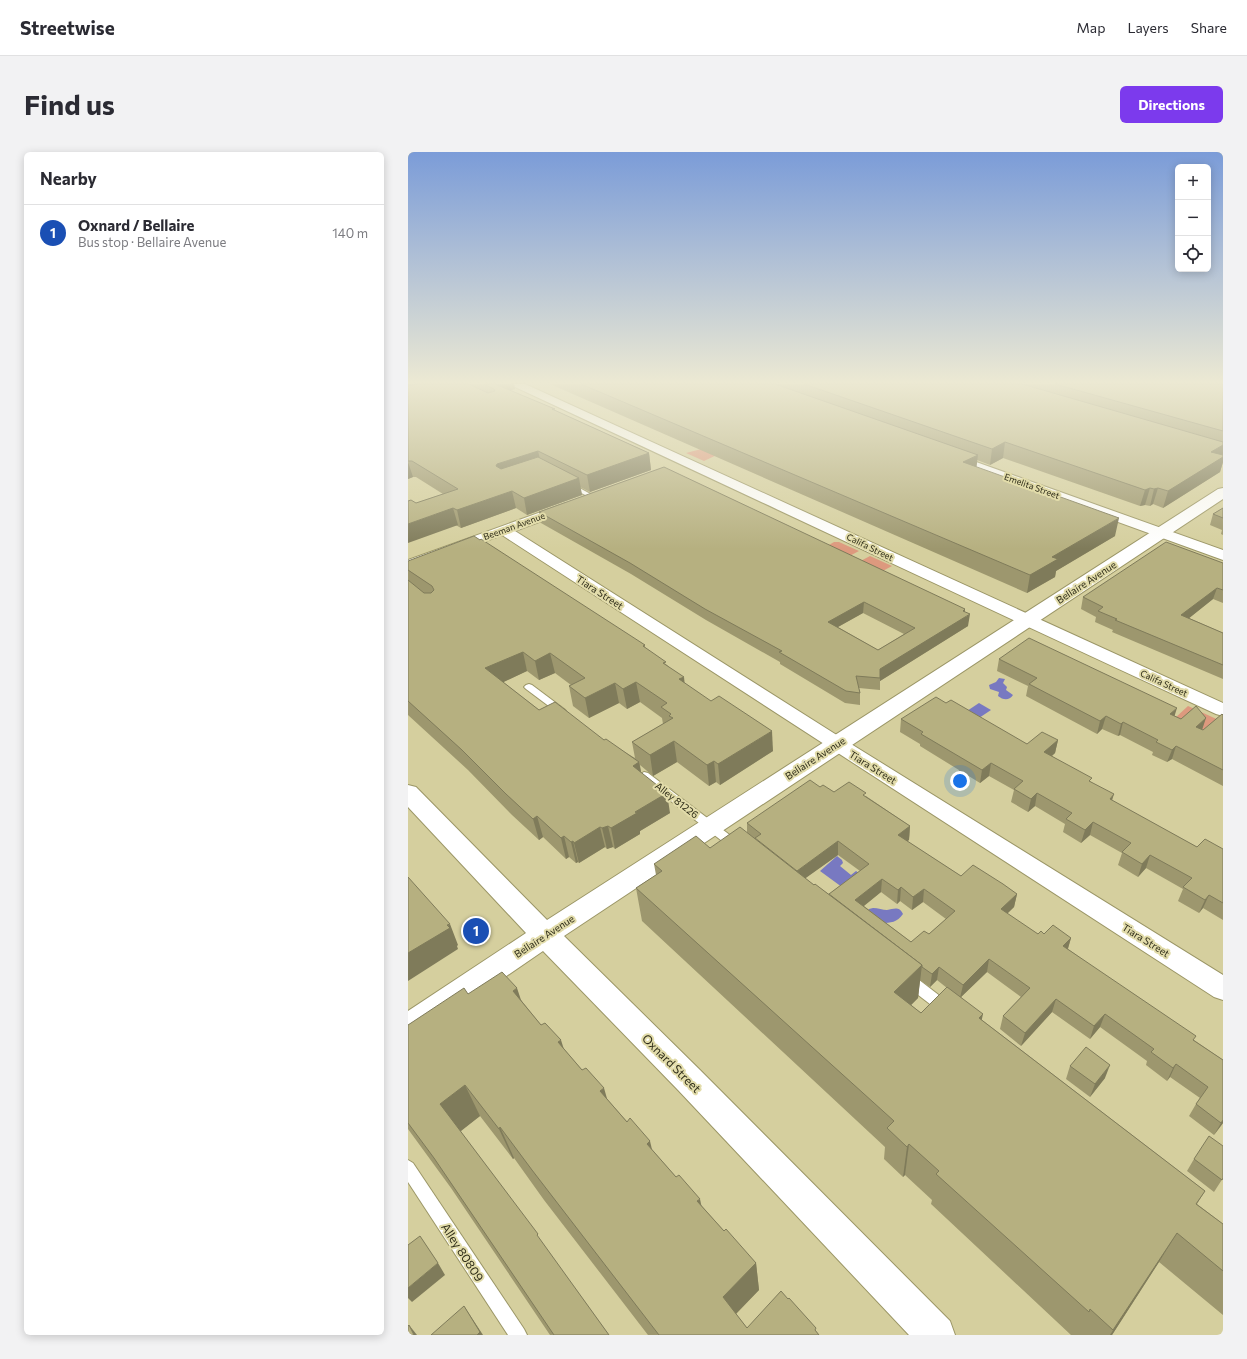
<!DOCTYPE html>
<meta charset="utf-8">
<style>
body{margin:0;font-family:Commissioner,sans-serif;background:#f2f2f3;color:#2b2b33}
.controls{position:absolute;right:12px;top:12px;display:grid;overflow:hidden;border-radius:6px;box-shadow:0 2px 10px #0003}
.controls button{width:36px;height:36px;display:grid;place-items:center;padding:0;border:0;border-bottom:1px solid #e1e1e2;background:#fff;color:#2b2b33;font:20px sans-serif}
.you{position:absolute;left:552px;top:629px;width:14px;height:14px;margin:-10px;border:3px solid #fff;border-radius:50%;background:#1a73e8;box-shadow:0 0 0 6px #1a73e833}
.badge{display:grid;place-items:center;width:26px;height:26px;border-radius:50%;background:#7c3aed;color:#fff;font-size:13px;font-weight:700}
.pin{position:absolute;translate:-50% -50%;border:2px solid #fff;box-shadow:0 1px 4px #0006}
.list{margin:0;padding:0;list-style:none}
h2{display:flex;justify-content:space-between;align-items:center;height:52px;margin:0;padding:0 16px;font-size:17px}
h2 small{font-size:13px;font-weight:400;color:#7c7c81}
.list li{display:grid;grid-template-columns:26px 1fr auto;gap:12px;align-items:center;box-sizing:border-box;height:56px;padding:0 16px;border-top:1px solid #e1e1e2}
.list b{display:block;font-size:15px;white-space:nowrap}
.list p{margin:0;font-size:13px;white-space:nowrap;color:#7c7c81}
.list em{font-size:13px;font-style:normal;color:#7c7c81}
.icon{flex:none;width:22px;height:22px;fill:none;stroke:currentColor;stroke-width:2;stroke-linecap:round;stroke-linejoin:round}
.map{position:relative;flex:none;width:815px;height:1183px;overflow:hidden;border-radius:6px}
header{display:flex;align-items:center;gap:24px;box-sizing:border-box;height:56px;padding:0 20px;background:#fff;border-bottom:1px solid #e1e1e2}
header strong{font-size:19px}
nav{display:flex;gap:22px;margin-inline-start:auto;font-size:14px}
.intro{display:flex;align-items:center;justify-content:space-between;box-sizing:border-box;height:96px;padding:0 24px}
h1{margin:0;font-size:28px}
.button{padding:10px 18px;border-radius:6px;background:#7c3aed;color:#fff;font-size:14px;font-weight:700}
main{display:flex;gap:24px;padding:0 24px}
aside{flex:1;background:#fff;border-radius:6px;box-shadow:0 2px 10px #0003}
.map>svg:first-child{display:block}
</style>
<header>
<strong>Streetwise</strong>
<nav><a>Map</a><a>Layers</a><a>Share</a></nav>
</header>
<div class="intro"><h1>Find us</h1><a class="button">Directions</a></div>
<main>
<aside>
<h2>Nearby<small></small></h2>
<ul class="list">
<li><span class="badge" style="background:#1a4fb4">1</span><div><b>Oxnard / Bellaire</b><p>Bus stop · Bellaire Avenue</p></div><em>140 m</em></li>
</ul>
</aside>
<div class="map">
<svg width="815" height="1183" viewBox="0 0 815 1183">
<rect width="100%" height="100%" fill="#d5cf9e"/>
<!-- green -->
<g fill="#dd997e">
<polygon points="301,295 313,301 296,309 278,301"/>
<polygon points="431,390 451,399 426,412 421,393 426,390"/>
<polygon points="462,404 484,414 460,427 447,412"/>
<polygon points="780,554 815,570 801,583 766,567"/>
</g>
<!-- water -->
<g fill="#7879c1">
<path d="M591,526L597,527L595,531L599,535L598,538L605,543C601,549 595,548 590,544L591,540L582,537L581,533L588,530Z"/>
<polygon points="571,551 583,558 562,572 550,565"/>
<polygon points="429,704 434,708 435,711 432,714 443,723 448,719 455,724 438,738 412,719"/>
<path d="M465,756C470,756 475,758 479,758C486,757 491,754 495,762C488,772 480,771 468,771L459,762L461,757Z"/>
</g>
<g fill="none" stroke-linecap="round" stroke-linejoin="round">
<!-- lane casing -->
<g stroke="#9b9666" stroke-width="2">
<g id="lane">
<polygon points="160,332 164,332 188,345 183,346 160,334"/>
<polygon points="121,532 124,533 156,557 158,559 156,561 150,561 118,537 116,535 118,533"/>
<polygon points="236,620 240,621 331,690 333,693 331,696 327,697 323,696 232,625 231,623"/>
<polygon points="501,822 506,824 541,851 543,855 541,859 536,861 531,859 496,832 494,828 496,824"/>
<polygon points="0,1008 5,1011 116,1177 119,1183 100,1183 0,1030"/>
</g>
</g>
<!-- street casing -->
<g stroke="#9b9666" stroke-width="2">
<g id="street">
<path d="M104,232H117L815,551V564L808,562C573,454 340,343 105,234Z"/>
<polygon points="543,301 815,398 815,408 539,308 537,305 539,302"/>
<polygon points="158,351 163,352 165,355 163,358 107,379 435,587 815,823 815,848 806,845 94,383 0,418 0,408"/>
</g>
</g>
<!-- secondary casing -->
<g stroke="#9b9666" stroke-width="2">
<polygon id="secondary" points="815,336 815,347 156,784 292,918 542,1169 547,1183 501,1183 270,938 135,799 11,884 0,888 0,859 118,781 0,655 0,633 8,635 139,768 810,337"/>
</g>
<!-- path -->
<polyline stroke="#94906a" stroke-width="2.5" stroke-dasharray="4 2" stroke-linecap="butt" points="552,618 558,629"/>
<!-- lane -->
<use href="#lane" fill="#fff" fill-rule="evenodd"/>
<!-- street -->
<use href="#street" fill="#fff" fill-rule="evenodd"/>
<!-- secondary -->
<use href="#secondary" fill="#fff" fill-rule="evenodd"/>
</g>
<!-- wall -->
<g fill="#9d976e" fill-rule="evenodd">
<polygon points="0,232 106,232 107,237 102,238 241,301 243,318 182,340 172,335 174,343 119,363 108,356 53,376 8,351 35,342 8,325 5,325 0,327"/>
<polygon points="142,232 815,232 815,310 812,320 755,356 745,352 742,354 737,353 732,354 595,306 582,313 569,308 568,315 707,384 648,419 647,425 619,441"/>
<polygon points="815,356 815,383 813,382 814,378 802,373 805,362"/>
<path d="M131,360L557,457V460L560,474L472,529V538L451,536L452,541V553L437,551L372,512V510L298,468L223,422L133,371ZM455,461L496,482L470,498L430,475Z"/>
<path d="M0,409L237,493V496L259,513L276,531L365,599L312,633L308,630L301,634L269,610L245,624L232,613L233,620L262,661L232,679V682L207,697L205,695L199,697L197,695L171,711L170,710L168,711L161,705L158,707L135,685L131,688L104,663L60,618L0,563ZM119,519L131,528L147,521L163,533L161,534L165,554L181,566L211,551L219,557L232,550L254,566L255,572L224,590L227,606L196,588L131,558L95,530Z"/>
<polygon points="815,411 815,451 805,447 781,466 815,481 815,527 704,480 705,478 687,470 688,465 673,457 675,445"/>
<polygon points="591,507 767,564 795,578 815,563 815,634 764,607 759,610 744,603 745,600 712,583 710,584 694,577 689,582 618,544 620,534 589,519"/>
<polygon points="538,551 619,592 650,588 647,601 644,604 683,630 704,649 789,695 815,697 815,768 795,756 791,761 770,749 775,737 738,716 730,725 710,713 714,701 682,683 673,691 655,680 657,672 627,654 620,660 603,650 606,638 581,624 572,631 512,594 512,592 492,580 493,567"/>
<path d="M412,635L426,640L458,644L502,674L501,688L499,689L553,724L609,742L606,755L599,762L630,782H636L663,786L660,797L786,888L815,908V971L806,983L781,964L788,952L792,946L762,925L759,929L738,913L739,909L692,875L682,887L644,860L613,894L592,877L595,864L613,845L579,820L553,845L574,868L797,1039L789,1052L815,1072V1163L751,1110L704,1183H663L523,1052L524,1048L497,1023L495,1025L476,1007L477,995L234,769L228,736L248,723L246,712L302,696L339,681V671ZM430,703L452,719L421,742L406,733L397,726ZM473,740L489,752L492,749L504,758L515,750L538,767L521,782L503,790L456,754ZM512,828L522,835L529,828L539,836L513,861L503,853L510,846Z"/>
<polygon points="60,842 113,848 133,873 156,897 199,947 316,1079 348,1111 351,1138 328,1162 339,1176 408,1179 411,1183 240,1183 136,1048 106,1006 105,1007 72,964 52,979 201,1183 142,1183 43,1036 0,977 0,873"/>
<polygon points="662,914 697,926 682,945 658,927"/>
<polygon points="815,994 815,1026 806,1040 779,1019 786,1007"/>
</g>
<!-- shaded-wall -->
<g fill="#7f7b5a">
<polygon points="0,232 30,232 0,239"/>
<polygon points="82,232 106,232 107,237 88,243 86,237"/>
<polygon points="597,290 595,306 582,313 584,297"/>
<polygon points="815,293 815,302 814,306 815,305 815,310 812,320 755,356 760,339 803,300"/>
<polygon points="130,299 134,315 93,329 88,314 89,312"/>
<polygon points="241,301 243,318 182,340 179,323"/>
<polygon points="570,303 568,319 555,310"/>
<polygon points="0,310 5,325 0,327"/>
<polygon points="171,326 174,343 119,363 116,346"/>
<polygon points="742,336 737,353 732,354 737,338"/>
<polygon points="750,336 745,352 742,354 746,337"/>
<polygon points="104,339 108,356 53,376 49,358"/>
<polygon points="45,356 50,373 0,391 0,372"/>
<polygon points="711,366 707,384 648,419 647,425 619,441 622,423 644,405"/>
<polygon points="809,436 805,447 770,475 773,463"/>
<polygon points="456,450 455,461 419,481 420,470"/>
<polygon points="557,457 556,466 562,462 560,474 472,529 472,517"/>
<polygon points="115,500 119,519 83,536 77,516"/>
<polygon points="142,501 147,521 131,528 127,509"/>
<polygon points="276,525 278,544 271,527"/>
<polygon points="228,530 232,550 219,557 215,537"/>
<polygon points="207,531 211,551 181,566 177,546"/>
<polygon points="769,556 765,569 762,562"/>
<polygon points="698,564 694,577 689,582 692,569"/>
<polygon points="798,566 794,578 788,575"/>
<polygon points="715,570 712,583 710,584 713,572"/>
<polygon points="364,579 365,599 312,633 310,612"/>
<polygon points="650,588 647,601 633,613 636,600"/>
<polygon points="266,589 269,610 245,624 242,603"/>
<polygon points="768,594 764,607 759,610 764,598"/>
<polygon points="306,609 308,630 301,634 299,613"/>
<polygon points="231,610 235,630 225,614"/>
<polygon points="583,611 581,624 572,631 574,618"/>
<polygon points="259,641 262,661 232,679 232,682 207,697 203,676 227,660"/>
<polygon points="629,641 627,654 620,660 623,647"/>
<polygon points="706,642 702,655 702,647"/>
<polygon points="129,664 135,685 131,688 125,667"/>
<polygon points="685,670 682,683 673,691 677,678"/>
<polygon points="200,674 205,695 199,697 194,676"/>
<polygon points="502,674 501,688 489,697 490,683"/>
<polygon points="192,675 197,695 171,711 166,691"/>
<polygon points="156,684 161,705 158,707 153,686"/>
<polygon points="165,689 170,710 168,711 163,690"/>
<polygon points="430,689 430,703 388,733 388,720"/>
<polygon points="742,703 738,716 730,725 734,712"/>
<polygon points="474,727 473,740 447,761 447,748"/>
<polygon points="493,735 492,749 489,752 490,738"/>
<polygon points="516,737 515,750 504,758 505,745"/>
<polygon points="609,742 606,755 590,770 593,757"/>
<polygon points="801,743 795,756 791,761 797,748"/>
<polygon points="42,772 50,793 49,794 50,797 0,829 0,801"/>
<polygon points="663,786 659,799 655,794"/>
<polygon points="581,807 579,820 552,846 555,833"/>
<polygon points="514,813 510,846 483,873 486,840"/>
<polygon points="531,815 529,828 522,835 524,822"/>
<polygon points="109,836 120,869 105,839"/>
<polygon points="648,847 644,860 613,894 617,881"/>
<polygon points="575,862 568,894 571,866"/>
<polygon points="697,862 692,875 682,887 686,874"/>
<polygon points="153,888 163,920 150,890"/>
<polygon points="768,912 762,925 759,929 765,916"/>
<polygon points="702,913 697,926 682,945 687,932"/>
<polygon points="57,933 72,964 48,983 32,952"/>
<polygon points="196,936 205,968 192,939"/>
<polygon points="815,968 815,971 806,983 813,971"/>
<polygon points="92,975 106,1006 105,1007 91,977"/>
<polygon points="242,989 249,1019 239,992"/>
<polygon points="501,992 497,1023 495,1025 499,995"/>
<polygon points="292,1047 298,1076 289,1049"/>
<polygon points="769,1081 751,1110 704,1183 702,1183"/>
<polygon points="30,1111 37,1123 4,1150 0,1146 0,1136"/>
<polygon points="348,1111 351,1138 319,1171 315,1145"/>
<polygon points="56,1154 75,1183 69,1183"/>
<polygon points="1,1173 9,1183 6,1183"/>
</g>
<!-- building -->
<g fill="#b6b080" stroke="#7f7b5a" fill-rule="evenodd">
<polygon points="9,232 61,232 80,241 87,239 86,237 76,232 87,232 147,257 144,257 241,301 179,323 130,299 89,312 88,314 93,317 130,305 171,326 116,346 104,339 49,358 45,356 0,372 0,349 3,348 8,351 50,337 4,309 0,309 0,234"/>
<polygon points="173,232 367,232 570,303 555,310 711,366 644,405 650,407 622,423"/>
<polygon points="396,232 614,232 815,290 815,293 803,300 815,303 815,305 760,339 750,336 746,337 742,336 737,338 597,290 584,297"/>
<polygon points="647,232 815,232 815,279"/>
<path d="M256,315L557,457L555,459L562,462L472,517V526L448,524L452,541L438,539L371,500L374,499L297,457L222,411L131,360ZM456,450L507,476L470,498L420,470Z"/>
<polygon points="815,356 815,366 805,362"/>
<polygon points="66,384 72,388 73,387 237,493 235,494 258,510 255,511 276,525 271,527 303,549 311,544 364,579 310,612 306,609 299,613 266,589 242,603 224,590 265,566 261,564 263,562 253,555 259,551 228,530 215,537 207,531 177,546 161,534 177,526 142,501 127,509 115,500 77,516 131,558 147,550 196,588 198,587 231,610 225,614 259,641 227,660 229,661 203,676 200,674 194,676 192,675 166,691 165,689 163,690 156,684 153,686 129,664 125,667 98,642 54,598 0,549 0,428 16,441 23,441 26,438 24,434 0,418 0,409"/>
<polygon points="758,390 815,411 815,438 809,436 773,463 815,481 815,513 707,468 709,467 690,459 695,455 675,445"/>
<polygon points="621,486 769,556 762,562 773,567 788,554 798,566 788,575 795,578 814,562 815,563 815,618 768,594 764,598 748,590 750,588 715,570 713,572 698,564 692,569 621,532 629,526 591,507"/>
<polygon points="528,545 538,551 543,548 619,592 634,580 650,588 636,600 684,626 681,629 706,642 702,647 789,695 797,687 815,697 815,751 801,743 797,748 775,735 784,726 742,703 734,712 714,700 723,691 685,670 677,678 658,667 664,661 629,641 623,647 606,637 615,629 583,611 574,618 513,582 515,580 493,567"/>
<path d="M402,628L412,635L415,633L426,640L441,630L458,641L455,643L502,674L490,683L553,724L565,713L595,732L609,742L593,757L630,782L633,779L636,782L645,773L663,786L655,794L788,884L785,888L815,908V968L813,971L788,952L800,935L768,912L765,916L743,900L746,897L697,862L686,874L648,847L617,881L595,864L622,836L581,807L555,833L531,815L524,822L514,815V813L421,742L461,712L430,689L389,719L347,686L353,682L339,671ZM474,727L490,738L493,735L505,745L516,737L547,759L521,782L516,779L503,790L447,748Z"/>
<polygon points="332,675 406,733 407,732 514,813 486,840 513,861 539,835 575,862 571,866 797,1039 788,1052 815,1072 815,1119 769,1081 705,1178 682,1157 681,1160 528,1022 531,1019 501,992 499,995 479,976 486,969 228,736 254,719 246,712 288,684 302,696"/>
<polygon points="0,725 42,772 39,773 42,776 0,801"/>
<polygon points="94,820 109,836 105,839 133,873 137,871 153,888 150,890 174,918 178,916 196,936 192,939 219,970 222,966 242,989 239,992 268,1025 271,1023 292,1047 289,1049 316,1079 318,1077 348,1111 315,1145 339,1176 373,1139 380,1147 381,1146 408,1176 407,1178 411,1183 251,1183 124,1018 92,975 91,977 57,933 32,952 130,1082 129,1083 201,1183 146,1183 26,1006 0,971 0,873 56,836 60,842"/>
<polygon points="678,895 702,913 687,932 662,914"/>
<polygon points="801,984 815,994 815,1026 814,1028 786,1007"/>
<polygon points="12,1084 30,1111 0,1136 0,1093"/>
<polygon points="56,1154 72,1180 69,1183 23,1183"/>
<polygon points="1,1173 6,1183 0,1183 0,1174"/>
</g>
<!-- sky -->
<linearGradient id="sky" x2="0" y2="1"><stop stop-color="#7b9cd8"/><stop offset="0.58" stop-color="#ece9d3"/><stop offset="1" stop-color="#ece9d3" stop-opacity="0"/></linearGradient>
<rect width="815" height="397" fill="url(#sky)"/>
<g text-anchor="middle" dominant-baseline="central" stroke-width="4" stroke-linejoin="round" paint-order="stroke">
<!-- far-street labels -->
<g font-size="9" fill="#2e2c18" stroke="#e2dcaa">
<text transform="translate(624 334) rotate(20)">Emelita Street</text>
<text transform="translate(106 374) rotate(-20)">Beeman Avenue</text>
<text transform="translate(462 395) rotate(26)">Califa Street</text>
<text transform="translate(756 531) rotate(25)">Califa Street</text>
</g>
<!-- street labels -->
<g font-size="10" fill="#2e2c18" stroke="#e2dcaa">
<text transform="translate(678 430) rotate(-33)">Bellaire Avenue</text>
<text transform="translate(192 440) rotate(33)">Tiara Street</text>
<text transform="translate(407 606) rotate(-33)">Bellaire Avenue</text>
<text transform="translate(465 615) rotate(32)">Tiara Street</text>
<text transform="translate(269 648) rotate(38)">Alley 81226</text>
<text transform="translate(136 784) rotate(-33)">Bellaire Avenue</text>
<text transform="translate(738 788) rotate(32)">Tiara Street</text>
</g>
<!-- near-street labels -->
<g font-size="12" fill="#2e2c18" stroke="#e2dcaa">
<text transform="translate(264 911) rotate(45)">Oxnard Street</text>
<text transform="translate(55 1100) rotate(57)">Alley 80809</text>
</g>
</g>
</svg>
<div class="controls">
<button>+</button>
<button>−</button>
<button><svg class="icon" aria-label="locate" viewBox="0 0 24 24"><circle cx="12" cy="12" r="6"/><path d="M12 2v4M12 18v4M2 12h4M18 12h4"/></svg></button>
</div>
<div class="you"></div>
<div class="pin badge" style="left:68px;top:779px;background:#1a4fb4">1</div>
</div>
</main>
